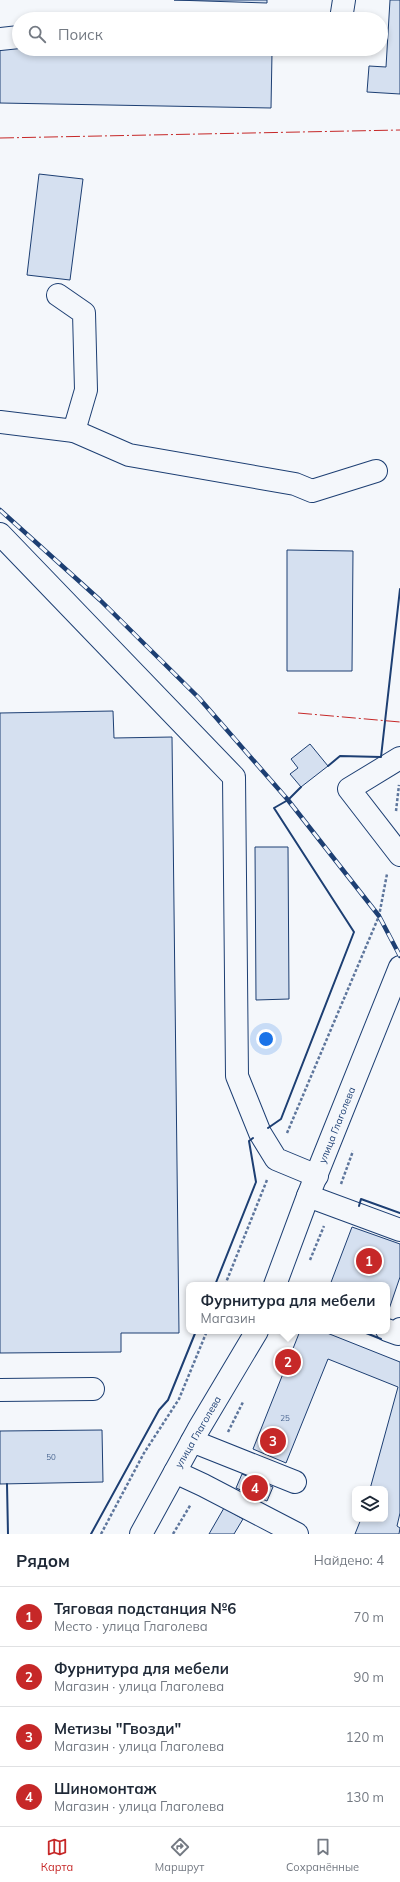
<!DOCTYPE html>
<html lang="ru">
<meta charset="utf-8">
<style>
body{margin:0;font-family:Mulish,sans-serif;background:#f2f2f3;color:#1f2937}
.controls{position:absolute;right:12px;bottom:12px;display:grid;overflow:hidden;border-radius:8px;box-shadow:0 2px 6px #0003}
.controls button{width:36px;height:36px;display:grid;place-items:center;padding:0;border:0;border-bottom:1px solid #e0e1e3;background:#fff;color:#1f2937;font:20px sans-serif}
.you{position:absolute;left:266px;top:1039px;width:14px;height:14px;margin:-10px;border:3px solid #fff;border-radius:50%;background:#1a73e8;box-shadow:0 0 0 6px #1a73e833}
.badge{display:grid;place-items:center;width:26px;height:26px;border-radius:50%;background:#c62828;color:#fff;font-size:13px;font-weight:700}
.pin{position:absolute;translate:-50% -50%;border:2px solid #fff;box-shadow:0 1px 4px #0006}
.popup{position:absolute;left:186px;top:1282px;width:204px;height:52px;box-sizing:border-box;display:grid;place-content:center;border-radius:8px;background:#fff;filter:drop-shadow(0 1px 3px #0005);font-size:13px;white-space:nowrap;color:#747a83}
.popup b{font-size:15px;color:#1f2937}
.popup::after{content:'';position:absolute;left:50%;top:100%;margin-left:-8px;border:8px solid transparent;border-top-color:#fff}
.list{margin:0;padding:0;list-style:none}
h2{display:flex;justify-content:space-between;align-items:center;height:52px;margin:0;padding:0 16px;font-size:17px}
h2 small{font-size:13px;font-weight:400;color:#747a83}
.list li{display:grid;grid-template-columns:26px 1fr auto;gap:12px;align-items:center;box-sizing:border-box;height:60px;padding:0 16px;border-top:1px solid #e0e1e3}
.list b{display:block;font-size:15px;white-space:nowrap}
.list p{margin:0;font-size:13px;white-space:nowrap;color:#747a83}
.list em{font-size:13px;font-style:normal;color:#747a83}
.icon{flex:none;width:22px;height:22px;fill:none;stroke:currentColor;stroke-width:2;stroke-linecap:round;stroke-linejoin:round}
.map{position:relative;flex:none;width:400px;height:1534px;overflow:hidden}
.search{position:absolute;background:#fff;box-shadow:0 2px 6px #0003;left:12px;right:12px;top:12px;height:44px;display:flex;align-items:center;gap:10px;box-sizing:border-box;padding:0 14px;border-radius:22px;color:#747a83;font-size:15px}
.sheet{height:292px;background:#fff}
nav{display:flex;justify-content:space-around;align-items:center;box-sizing:border-box;height:56px;border-top:1px solid #e0e1e3;background:#fff;font-size:11px;color:#747a83}
nav a{display:grid;justify-items:center;gap:2px}
nav .on{color:#c62828}
.map>svg:first-child{display:block}
</style>
<div class="map">
<svg width="400" height="1534" viewBox="0 0 400 1534">
<rect width="100%" height="100%" fill="#f4f7fb"/>
<!-- building -->
<g fill="#d5e0f0" stroke="#1d3f73">
<polygon points="174,0 267,0 267,3"/>
<polygon points="390,0 400,0 400,94 367,92 369,66 386,67"/>
<polygon points="0,48 272,53 271,108 0,103"/>
<polygon points="39,174 83,179 70,280 27,275"/>
<polygon points="287,550 353,551 352,671 287,671"/>
<polygon points="113,711 114,738 172,737 179,1333 121,1333 121,1352 0,1353 0,713"/>
<polygon points="310,744 328,766 301,787 290,774 298,768 291,759"/>
<polygon points="255,847 288,847 289,999 256,1000"/>
<polygon points="352,1227 400,1244 400,1277 387,1315 387,1285 330,1285"/>
<polygon points="300,1331 322,1331 400,1362 400,1513 397,1526 400,1528 399,1534 355,1534 361,1519 385,1519 385,1489 370,1489 398,1387 328,1359 286,1463 253,1449"/>
<polygon points="102,1430 103,1482 0,1484 0,1431"/>
<polygon points="242,1474 273,1487 267,1501 236,1488"/>
<polygon points="224,1508 243,1519 234,1534 209,1534"/>
</g>
<g fill="none" stroke-linecap="round" stroke-linejoin="round">
<!-- minor casing -->
<g stroke="#1d3f73" stroke-width="24">
<g id="minor">
<polyline points="341,19 344,0"/>
<polyline points="0,39 19,37"/>
<polyline points="0,422 74,431 86,390 84,313 58,295"/>
<polyline points="74,431 129,455 295,484 312,491 376,471"/>
<polyline points="0,534 234,777 237,1076 260,1133 276,1159 317,1176"/>
<polyline points="400,758 349,789 400,855"/>
<polyline points="308,1196 400,1230"/>
<polyline points="387,1330 398,1334 400,1329"/>
<polyline points="0,1390 93,1389"/>
<polyline points="192,1441 295,1482"/>
<polyline points="175,1472 203,1485 297,1534"/>
</g>
</g>
<!-- major casing -->
<g stroke="#1d3f73" stroke-width="24">
<g id="major">
<polyline points="275,1285 308,1196 400,967"/>
<polyline points="141,1534 198,1430 257,1331"/>
</g>
</g>
<!-- path -->
<g stroke="#5e769c" stroke-width="2.5" stroke-dasharray="3 2" stroke-linecap="butt">
<polyline points="396,811 399,785"/>
<polyline points="287,1133 379,916 387,874"/>
<polyline points="341,1184 353,1151"/>
<polyline points="310,1260 324,1226"/>
<polyline points="225,1285 267,1180"/>
<polyline points="228,1432 243,1402"/>
<polyline points="101,1534 144,1453 179,1399 207,1331"/>
<polyline points="173,1534 191,1504"/>
</g>
<!-- minor -->
<use href="#minor" stroke="#f4f7fb" stroke-width="22"/>
<!-- major -->
<use href="#major" stroke="#f4f7fb" stroke-width="22"/>
<!-- rail casing -->
<g stroke="#1d3f73" stroke-width="4.5">
<polyline id="rail" points="0,510 100,600 199,698 288,800 379,916 400,956"/>
</g>
<!-- rail -->
<use href="#rail" stroke="#f4f7fb" stroke-width="3" stroke-dasharray="9" stroke-linecap="butt"/>
<!-- wall -->
<g stroke="#1d3f73" stroke-width="2">
<polyline points="328,766 340,756 381,757 400,589"/>
<polyline points="268,1128 281,1119 354,932 274,808 288,800 301,787"/>
<polyline points="359,1206 361,1199 400,1213"/>
<polyline points="215,1285 256,1182 249,1141 253,1138"/>
<polyline points="361,1331 381,1339"/>
<polyline points="7,1484 8,1534"/>
<polyline points="91,1534 159,1410 168,1400 196,1331"/>
</g>
<!-- power -->
<g stroke="#c62828" stroke-width="1" stroke-dasharray="14 3 2 3" stroke-linecap="butt">
<polyline points="0,138 400,130"/>
<polyline points="298,713 400,722"/>
</g>
</g>
<g text-anchor="middle" dominant-baseline="central" stroke-width="3" stroke-linejoin="round" paint-order="stroke">
<!-- number labels -->
<g font-size="8" fill="#4b6792">
<text x="285" y="1418">25</text>
<text x="51" y="1457">50</text>
</g>
<!-- street labels -->
<g font-size="10" fill="#1d3f73" stroke="#f4f7fb">
<text transform="translate(337 1125) rotate(-68)">улица Глаголева</text>
<text transform="translate(198 1432) rotate(-60)">улица Глаголева</text>
</g>
</g>
</svg>
<div class="controls">
<button><svg class="icon" aria-label="layers" viewBox="0 0 24 24"><path d="M12 4l9 5-9 5-9-5zM3 14l9 5 9-5"/></svg></button>
</div>
<div class="you"></div>
<div class="pin badge" style="left:369px;top:1261px">1</div>
<div class="pin badge" style="left:288px;top:1362px">2</div>
<div class="popup"><b>Фурнитура для мебели</b>Магазин</div>
<div class="pin badge" style="left:273px;top:1441px">3</div>
<div class="pin badge" style="left:255px;top:1488px">4</div>
<div class="search"><svg class="icon" aria-label="search" viewBox="0 0 24 24"><circle cx="10" cy="10" r="6"/><path d="M15 15l6 6"/></svg>Поиск</div>
</div>
<section class="sheet">
<h2>Рядом<small>Найдено: 4</small></h2>
<ul class="list">
<li><span class="badge">1</span><div><b>Тяговая подстанция №6</b><p>Место · улица Глаголева</p></div><em>70 m</em></li>
<li><span class="badge">2</span><div><b>Фурнитура для мебели</b><p>Магазин · улица Глаголева</p></div><em>90 m</em></li>
<li><span class="badge">3</span><div><b>Метизы &quot;Гвозди&quot;</b><p>Магазин · улица Глаголева</p></div><em>120 m</em></li>
<li><span class="badge">4</span><div><b>Шиномонтаж</b><p>Магазин · улица Глаголева</p></div><em>130 m</em></li>
</ul>
</section>
<nav>
<a class="on"><svg class="icon" aria-label="map" viewBox="0 0 24 24"><path d="M3 6l6-2 6 2 6-2v14l-6 2-6-2-6 2zM9 4v14M15 6v14"/></svg>Карта</a>
<a><svg class="icon" aria-label="directions" viewBox="0 0 24 24"><path d="M12 3l9 9-9 9-9-9zM9 14v-3h6M13 9l2 2-2 2"/></svg>Маршрут</a>
<a><svg class="icon" aria-label="saved" viewBox="0 0 24 24"><path d="M7 4h10v16l-5-4-5 4z"/></svg>Сохранённые</a>
</nav>
